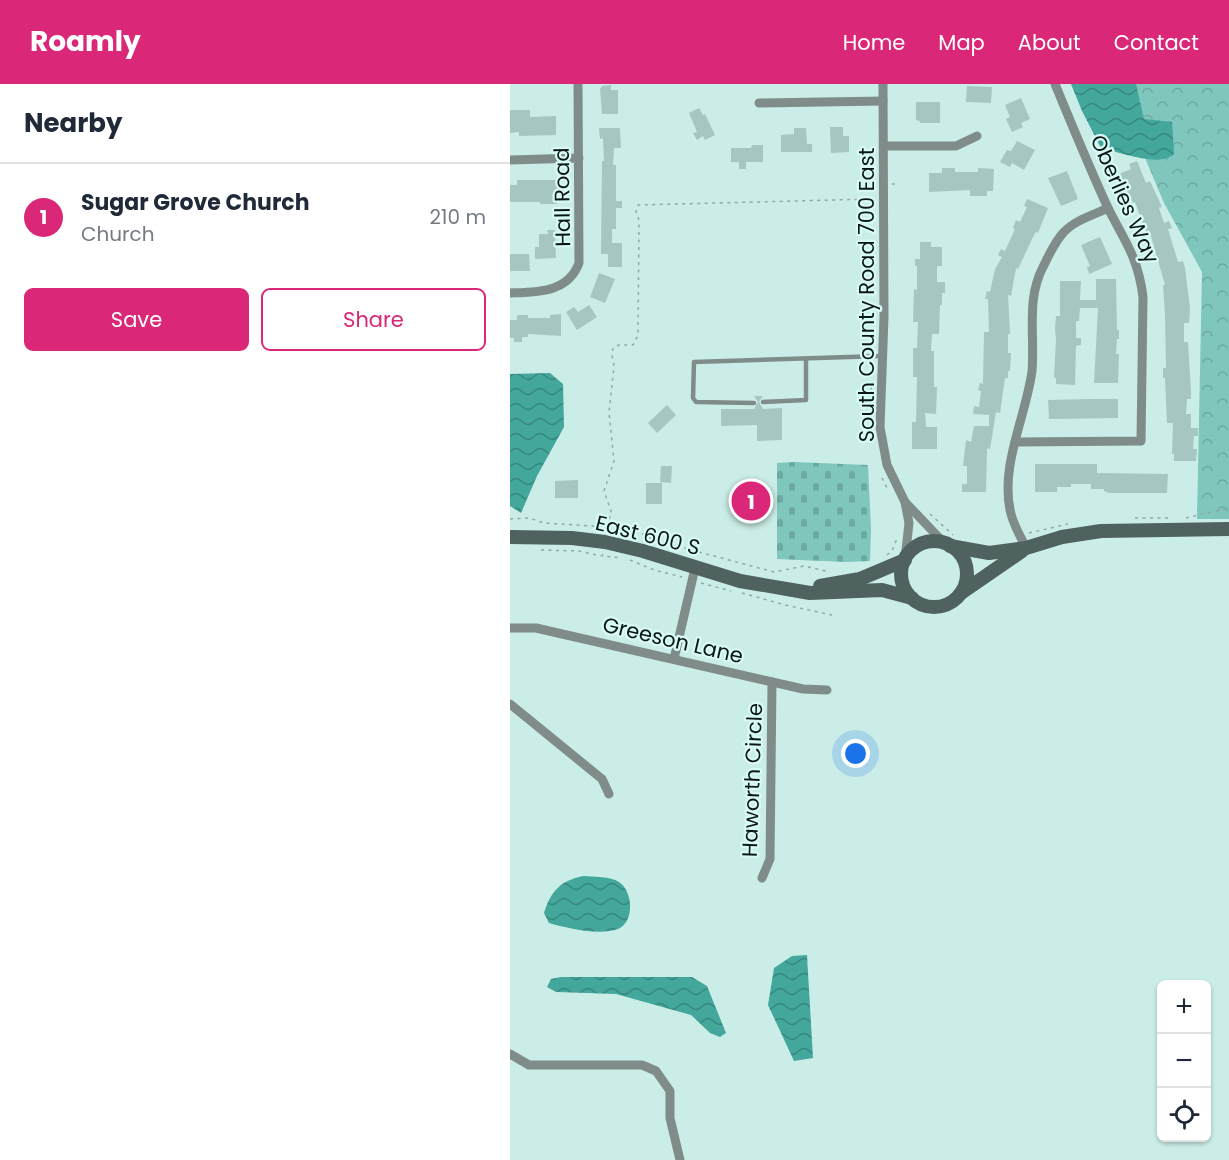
<!DOCTYPE html>
<meta charset="utf-8">
<style>
body{margin:0;font-family:Poppins,sans-serif;background:#f2f2f3;color:#1f2937}
.controls{position:absolute;right:18px;bottom:18px;display:grid;overflow:hidden;border-radius:9px;box-shadow:0 2px 4px #0004}
.controls button{width:54px;height:54px;display:grid;place-items:center;padding:0;border:0;border-bottom:2px solid #e0e1e3;background:#fff;color:#1f2937;font:30px sans-serif}
.you{position:absolute;left:346px;top:670px;width:21px;height:21px;margin:-15px;border:4px solid #fff;border-radius:50%;background:#1a73e8;box-shadow:0 0 0 9px #1a73e833}
.badge{display:grid;place-items:center;width:39px;height:39px;border-radius:50%;background:#db2777;color:#fff;font-size:20px;font-weight:700}
.pin{position:absolute;translate:-50% -50%;border:3px solid #fff;box-shadow:0 2px 6px #0006}
.list{margin:0;padding:0;list-style:none}
h2{display:flex;justify-content:space-between;align-items:center;height:78px;margin:0;padding:0 24px;font-size:26px}
h2 small{font-size:20px;font-weight:400;color:#747a83}
.list li{display:grid;grid-template-columns:39px 1fr auto;gap:18px;align-items:center;box-sizing:border-box;height:108px;padding:0 24px;border-top:2px solid #e0e1e3}
.list b{display:block;font-size:22px;white-space:nowrap}
.list p{margin:0;font-size:20px;white-space:nowrap;color:#747a83}
.list em{font-size:20px;font-style:normal;color:#747a83}
.actions{display:flex;gap:12px;padding:18px 24px}
.actions a{flex:1;padding:14px 0;border:2px solid #db2777;border-radius:9px;text-align:center;font-size:21px;color:#db2777}
.actions .main{background:#db2777;color:#fff}
.icon{flex:none;width:33px;height:33px;fill:none;stroke:currentColor;stroke-width:2;stroke-linecap:round;stroke-linejoin:round}
.map{position:relative;flex:none;width:719px;height:1076px;overflow:hidden}
header{display:flex;align-items:center;gap:36px;box-sizing:border-box;height:84px;padding:0 30px;background:#db2777;color:#fff}
header strong{font-size:28px}
nav{display:flex;gap:33px;margin-inline-start:auto;font-size:21px}
main{display:flex}
aside{flex:1;background:#fff}
.map>svg:first-child{display:block}
</style>
<header>
<strong>Roamly</strong>
<nav><a>Home</a><a>Map</a><a>About</a><a>Contact</a></nav>
</header>
<main>
<aside>
<h2>Nearby<small></small></h2>
<ul class="list">
<li><span class="badge">1</span><div><b>Sugar Grove Church</b><p>Church</p></div><em>210 m</em></li>
</ul>
<div class="actions"><a class="main">Save</a><a>Share</a></div>
</aside>
<div class="map">
<svg width="719" height="1076" viewBox="0 0 719 1076">
<defs>
<pattern id="forest-crowns" width="20" height="18" patternUnits="userSpaceOnUse" patternTransform="scale(1.5)"><rect width="20" height="18" fill="#7fc6bc"/><path d="M2 6a3 3 0 1 1 6 0M12 15a3 3 0 1 1 6 0" fill="none" stroke="#6ca9a1"/></pattern>
<pattern id="cemetery-stones" width="16" height="16" patternUnits="userSpaceOnUse" patternTransform="scale(1.5)"><rect width="16" height="16" fill="#7fc6bc"/><path d="M2 7V4a2 2 0 0 1 4 0v3zM10 15v-3a2 2 0 0 1 4 0v3z" fill="#6ca9a1"/></pattern>
<pattern id="water-waves" width="16" height="10" patternUnits="userSpaceOnUse" patternTransform="scale(1.5)"><rect width="16" height="10" fill="#43a79c"/><path d="M0 5q4-4 8 0t8 0" fill="none" stroke="#36877e"/></pattern>
</defs>
<rect width="100%" height="100%" fill="#cbede7"/>
<!-- forest -->
<polygon fill="url(#forest-crowns)" points="604,0 719,0 719,435 687,435 692,188 654,119"/>
<!-- cemetery -->
<polygon fill="url(#cemetery-stones)" points="284,378 358,381 361,445 360,477 336,478 267,475 267,379"/>
<!-- water -->
<g fill="url(#water-waves)">
<path d="M561,0H626L634,35L662,38L664,70C650,84 610,68 591,64L572,27Z"/>
<polygon points="40,289 53,300 54,343 27,392 11,429 0,422 0,290"/>
<path d="M73,792C84,793 100,792 109,798C123,807 125,838 108,845C89,852 57,844 39,839L34,829C41,807 50,797 73,792Z"/>
<polygon points="297,871 303,974 284,977 258,921 264,884 282,872"/>
<polygon points="51,893 182,893 197,902 216,949 210,953 200,949 181,931 106,910 46,908 37,903 41,895"/>
</g>
<!-- building -->
<g fill="#a6c6c1">
<polygon points="101,1 101,6 108,6 108,30 92,30 90,5 92,2"/>
<polygon points="457,2 482,3 481,19 456,18"/>
<polygon points="511,14 520,35 511,39 513,43 502,48 496,35 500,33 495,21"/>
<polygon points="406,18 430,18 430,39 410,39 410,37 406,36"/>
<polygon points="189,24 193,31 195,30 205,51 195,56 193,52 187,56 183,49 187,48 179,29"/>
<polygon points="0,26 20,26 20,33 46,32 46,51 9,52 9,48 0,49"/>
<polygon points="320,43 333,43 333,52 339,52 339,68 321,69"/>
<polygon points="89,44 110,44 111,64 104,64 103,81 106,81 106,117 112,117 112,124 106,124 106,145 102,145 102,159 112,159 112,183 98,183 98,170 91,170 92,77 94,77 93,54 90,55"/>
<polygon points="284,44 296,44 297,60 302,60 302,68 271,68 271,51 284,50"/>
<polygon points="507,57 525,66 514,86 502,79 500,83 490,78 497,66 501,67"/>
<polygon points="242,61 253,61 253,78 236,78 236,85 229,85 229,78 221,78 221,64 241,64"/>
<polygon points="627,77 636,99 640,97 652,123 649,124 654,139 659,137 662,144 658,145 668,178 673,177 675,184 680,224 679,239 674,239 674,258 678,258 681,307 681,315 677,315 676,330 681,330 681,344 688,344 688,352 684,352 683,365 687,365 686,377 664,377 664,370 662,370 663,339 657,339 655,294 653,294 653,284 656,284 655,231 653,201 655,201 641,152 638,153 625,118 623,119 620,113 609,90 621,85 619,80"/>
<polygon points="432,84 445,84 445,88 468,88 468,84 484,85 483,107 477,107 477,112 460,112 460,106 419,108 419,89 432,89"/>
<polygon points="557,87 568,115 551,122 538,94"/>
<polygon points="7,96 47,96 47,120 30,120 30,118 0,118 0,101 7,101"/>
<polygon points="517,115 538,124 528,149 526,148 523,153 508,185 506,184 501,212 498,211 500,250 498,250 498,269 501,269 500,287 498,287 498,294 495,294 490,329 486,328 480,365 477,364 476,408 452,408 452,400 457,400 457,382 453,382 456,356 461,358 464,342 479,342 479,331 463,330 464,322 469,323 471,307 468,306 470,299 473,300 474,248 479,248 478,215 475,215 477,207 480,208 485,185 492,173 488,171 491,165 495,167 505,145 503,144 506,136 510,138 517,123 514,122"/>
<polygon points="37,146 45,146 46,174 25,175 25,163 29,163 29,150 38,150"/>
<polygon points="590,153 602,180 579,190 577,183 580,182 571,161"/>
<polygon points="410,158 421,158 421,163 432,163 432,182 427,182 427,198 435,198 435,209 432,209 432,221 430,221 429,250 422,250 421,267 424,267 424,303 427,303 426,330 415,329 416,343 427,343 427,365 402,365 402,338 406,338 407,293 403,293 403,264 407,264 408,238 403,238 404,205 407,206 407,182 405,182 405,175 410,175"/>
<polygon points="0,170 19,170 20,187 0,187"/>
<polygon points="89,189 105,195 95,219 80,213"/>
<polygon points="586,195 606,195 607,246 609,246 609,255 607,255 606,270 609,270 608,299 584,299 588,224 570,224 569,237 566,237 566,254 571,254 571,261 566,262 565,301 546,300 546,294 544,294 546,255 545,245 546,232 550,232 550,197 571,197 570,216 586,216"/>
<polygon points="79,221 87,233 67,246 56,228 64,223 68,228"/>
<polygon points="51,230 51,252 18,250 18,253 12,253 12,258 4,258 4,254 0,254 0,236 7,236 7,231 18,231 18,234 40,234 40,231"/>
<polygon points="244,312 253,312 249,318 253,325 272,324 272,356 247,357 247,341 211,342 211,325 244,325 248,318"/>
<polygon points="580,315 608,315 608,334 539,335 538,316"/>
<polygon points="157,321 166,331 147,349 138,339"/>
<polygon points="525,380 587,380 587,389 658,390 657,409 599,409 594,407 594,405 581,405 581,400 561,400 561,403 547,403 547,408 525,408"/>
<polygon points="151,382 162,382 161,399 150,398"/>
<polygon points="68,396 68,414 45,414 45,397"/>
<rect x="136" y="399" width="16" height="21"/>
<polygon points="227,413 252,413 252,430 228,430"/>
</g>
<g fill="none" stroke-linecap="round" stroke-linejoin="round">
<!-- path -->
<g stroke="#8eaaa5" stroke-width="1.5" stroke-dasharray="3 4.5" stroke-linecap="butt">
<polyline points="382,100 388,100"/>
<polyline points="361,328 360,314 362,297"/>
<polyline points="372,394 378,406"/>
<polyline points="420,430 443,451"/>
<polyline points="625,434 659,434"/>
<polyline points="676,434 719,424"/>
<polyline points="0,435 19,434 34,439 97,443 105,441 120,443 144,456 264,488 294,482 320,488"/>
<polyline points="99,442 98,436 102,430 94,407 104,377 99,329 104,282 102,271 103,264 109,261 123,261 128,251 129,136 126,128 128,121 363,115"/>
<polyline points="519,449 558,440"/>
<polyline points="31,466 69,467 91,472"/>
<polyline points="93,470 92,472 112,474"/>
<polyline points="377,471 382,467 388,452"/>
<polyline points="120,476 144,486 172,493"/>
<polyline points="191,499 221,507"/>
<polyline points="232,509 275,521 322,531"/>
</g>
<!-- lane -->
<g stroke="#7f8c8a" stroke-width="4.5">
<polyline points="253,318 296,316 296,275"/>
<polyline points="244,319 186,318 183,314 184,278 371,272"/>
</g>
<!-- street -->
<g stroke="#7f8c8a" stroke-width="9">
<polyline points="373,0 374,233 370,343 377,381 395,418 399,439 395,475"/>
<polyline points="249,19 373,17"/>
<polyline points="374,62 446,62 467,52"/>
<polyline points="0,76 69,74"/>
<path d="M0,209C27,208 58,209 69,179L68,0"/>
<path d="M505,358L631,357L633,213C628,173 615,158 598,124C579,83 562,41 545,0"/>
<polyline points="395,418 435,460"/>
<path d="M516,464C511,453 504,442 501,430C489,383 516,333 522,287C525,252 516,215 533,183C539,171 545,157 554,148C565,136 584,131 598,124"/>
<polyline points="0,544 26,544 293,605 317,606"/>
<polyline points="164,575 185,484"/>
<polyline points="0,620 92,695 99,710"/>
<polyline points="252,794 260,775 262,598"/>
<polyline points="0,970 19,981 132,981 146,987 160,1007 160,1034 170,1076"/>
</g>
<!-- secondary -->
<g stroke="#4f625f" stroke-width="14">
<polyline points="0,453 62,454 95,458 133,467 230,497 300,509 372,506 402,514"/>
<circle cx="424" cy="490" r="33"/>
<polyline points="440,462 479,469 516,464 552,453 591,447 719,445"/>
<polyline points="310,502 350,495 395,476"/>
<polyline points="451,509 512,467"/>
</g>
</g>
<g text-anchor="middle" dominant-baseline="central" stroke-width="4.5" stroke-linejoin="round" paint-order="stroke">
<!-- street labels -->
<g font-size="21" fill="#0b1716" stroke="#d8faf5">
<text transform="translate(52 113) rotate(-91)">Hall Road</text>
<text transform="translate(615 115) rotate(66)">Oberlies Way</text>
<text transform="translate(356 211) rotate(-90)">South County Road 700 East</text>
<text transform="translate(138 451) rotate(14)">East 600 S</text>
<text transform="translate(163 556) rotate(13)">Greeson Lane</text>
<text transform="translate(242 696) rotate(-88)">Haworth Circle</text>
</g>
</g>
</svg>
<div class="controls">
<button>+</button>
<button>−</button>
<button><svg class="icon" aria-label="locate" viewBox="0 0 24 24"><circle cx="12" cy="12" r="6"/><path d="M12 2v4M12 18v4M2 12h4M18 12h4"/></svg></button>
</div>
<div class="you"></div>
<div class="pin badge" style="left:241px;top:417px">1</div>
</div>
</main>
